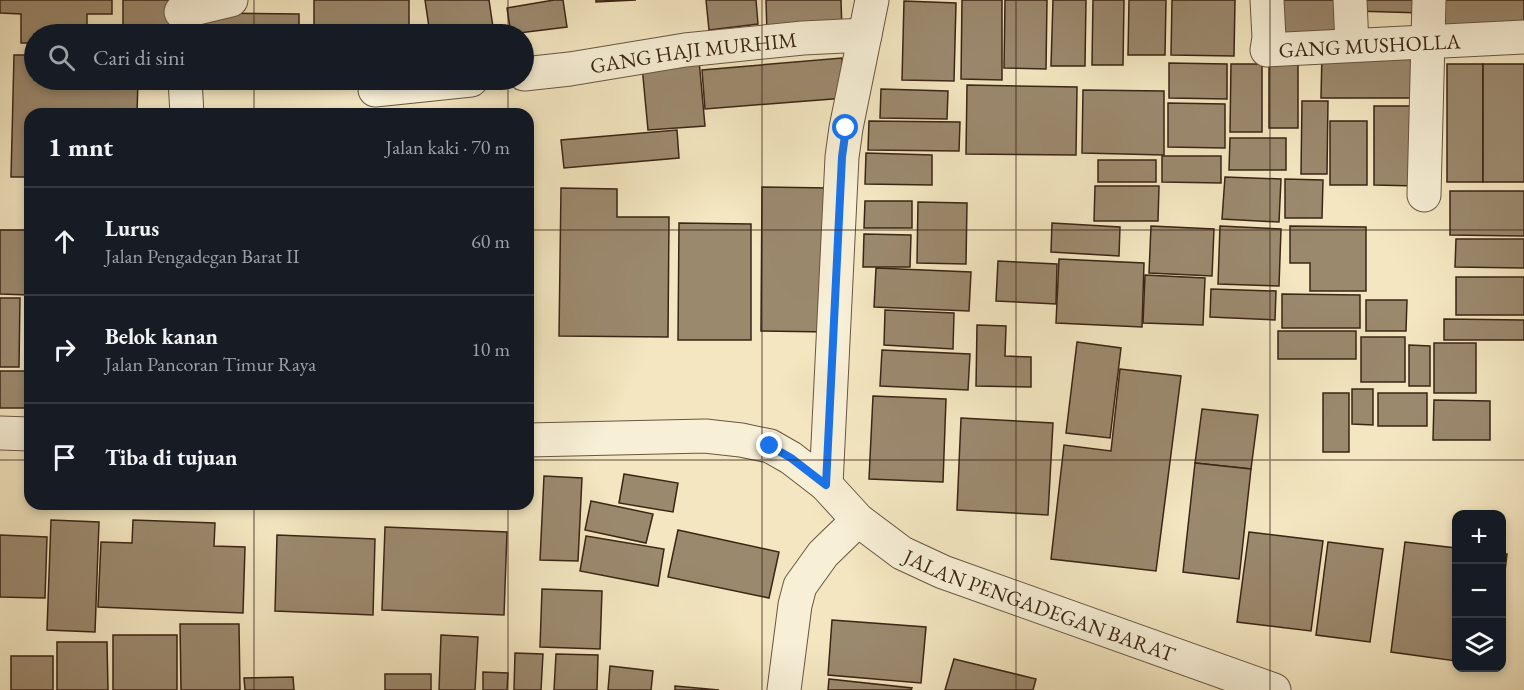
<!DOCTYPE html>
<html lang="id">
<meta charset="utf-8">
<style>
body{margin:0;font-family:"EB Garamond",serif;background:#20242c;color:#f1f3f6}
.controls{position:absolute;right:18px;bottom:18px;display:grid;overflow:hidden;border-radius:12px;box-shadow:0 3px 9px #0003}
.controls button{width:54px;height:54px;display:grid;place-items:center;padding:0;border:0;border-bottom:2px solid #363941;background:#171b24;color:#f1f3f6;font:30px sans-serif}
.stop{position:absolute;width:18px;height:18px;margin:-14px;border:4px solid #1a73e8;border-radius:50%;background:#fff}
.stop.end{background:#1a73e8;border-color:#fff;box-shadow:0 2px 6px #0008}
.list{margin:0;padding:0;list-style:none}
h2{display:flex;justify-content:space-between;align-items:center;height:78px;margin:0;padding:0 24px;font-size:26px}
h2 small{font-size:20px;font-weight:400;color:#9ea1a6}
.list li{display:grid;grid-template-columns:39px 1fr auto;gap:18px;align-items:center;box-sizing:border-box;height:108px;padding:0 24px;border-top:2px solid #363941}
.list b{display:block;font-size:22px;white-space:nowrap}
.list p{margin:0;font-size:20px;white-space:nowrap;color:#9ea1a6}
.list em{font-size:20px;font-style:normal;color:#9ea1a6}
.icon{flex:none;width:33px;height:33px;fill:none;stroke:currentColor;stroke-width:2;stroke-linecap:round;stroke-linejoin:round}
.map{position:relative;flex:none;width:1524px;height:690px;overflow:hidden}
.search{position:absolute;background:#171b24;box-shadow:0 3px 9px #0003;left:24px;top:24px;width:510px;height:66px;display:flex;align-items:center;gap:15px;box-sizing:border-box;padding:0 21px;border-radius:33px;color:#9ea1a6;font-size:22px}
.panel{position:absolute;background:#171b24;box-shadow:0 3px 9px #0003;left:24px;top:108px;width:510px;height:402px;border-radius:18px}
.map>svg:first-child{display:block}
</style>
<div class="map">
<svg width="1524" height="690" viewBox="0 0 1524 690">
<rect width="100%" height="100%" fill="#f3e6c0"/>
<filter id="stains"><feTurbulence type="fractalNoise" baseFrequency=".00333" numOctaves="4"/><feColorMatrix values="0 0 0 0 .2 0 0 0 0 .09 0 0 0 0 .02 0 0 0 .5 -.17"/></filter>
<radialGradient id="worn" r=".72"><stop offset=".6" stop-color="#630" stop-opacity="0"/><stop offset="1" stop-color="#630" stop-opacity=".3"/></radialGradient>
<!-- building -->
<g fill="#9b896e" stroke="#3b2515" stroke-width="1.5">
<polygon points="0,0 112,0 112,14 87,14 87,34 34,34 34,43 21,43 21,14 0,13"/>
<polygon points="123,0 171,0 170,27 123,27"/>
<rect x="314" y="0" width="95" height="34"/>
<polygon points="425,0 489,0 494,34 430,34"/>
<polygon points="554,0 563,0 567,27 511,34 507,8"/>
<polygon points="596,0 636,0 596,2"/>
<polygon points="706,0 756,0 758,24 709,30"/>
<polygon points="766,0 841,0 842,31 767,34"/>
<polygon points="962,0 1002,0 1002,80 961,79"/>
<polygon points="1005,0 1047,0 1046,69 1004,68"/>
<polygon points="1053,0 1086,0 1085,66 1051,66"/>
<polygon points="1093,0 1124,0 1123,65 1092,65"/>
<polygon points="1129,0 1166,0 1165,55 1128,55"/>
<polygon points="1172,0 1235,0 1234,56 1171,55"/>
<polygon points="1272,0 1348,0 1347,35 1276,33"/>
<polygon points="1355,0 1422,0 1422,13 1355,11"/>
<polygon points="1442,0 1524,0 1524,26 1442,25"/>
<polygon points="904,1 956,3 954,81 902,80"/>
<polygon points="204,13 299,14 299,34 204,34"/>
<rect x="1269" y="52" width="29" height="76"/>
<polygon points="1322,52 1419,52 1418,98 1321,98"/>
<polygon points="14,55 34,55 34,80 138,80 137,114 30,114 30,177 11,177"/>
<polygon points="842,58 845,98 705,109 702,70"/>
<polygon points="699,60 705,126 648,130 642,66"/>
<polygon points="1169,63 1227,64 1227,99 1169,98"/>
<polygon points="1231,64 1262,64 1262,132 1230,132"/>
<rect x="1447" y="64" width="36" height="118"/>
<rect x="1483" y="64" width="41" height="118"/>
<polygon points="967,85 1077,87 1076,155 966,154"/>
<polygon points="881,89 948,91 947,119 880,118"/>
<polygon points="1083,90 1164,91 1164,155 1082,153"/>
<polygon points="1302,101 1328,101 1327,174 1301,174"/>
<polygon points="1168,103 1225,104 1225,148 1168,147"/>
<polygon points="1374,106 1419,106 1418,186 1374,185"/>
<polygon points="869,121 960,122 959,151 868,150"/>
<rect x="1330" y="121" width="37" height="64"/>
<polygon points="677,130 679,158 564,168 561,140"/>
<polygon points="1230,138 1286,138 1286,170 1229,170"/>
<polygon points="866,153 932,155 932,185 865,184"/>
<polygon points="1162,156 1221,156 1221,183 1162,182"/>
<rect x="1098" y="160" width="58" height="22"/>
<polygon points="1225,177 1281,179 1279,222 1222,219"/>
<polygon points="1285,179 1323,180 1322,218 1285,218"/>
<polygon points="1095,186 1159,186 1158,221 1094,221"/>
<polygon points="762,187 830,188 829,332 761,331"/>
<polygon points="561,188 617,189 617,217 669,217 668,337 559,336"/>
<polygon points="1450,191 1524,191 1524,236 1450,235"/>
<polygon points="865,201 912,201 912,228 864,228"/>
<polygon points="918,202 967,203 966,264 917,263"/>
<polygon points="679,223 751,224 751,340 678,340"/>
<polygon points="1052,223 1120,227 1119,256 1051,252"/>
<polygon points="1151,226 1214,229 1212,276 1149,273"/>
<polygon points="1220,226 1281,229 1279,286 1218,284"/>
<polygon points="1290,226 1366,227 1366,291 1310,291 1310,263 1290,263"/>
<polygon points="0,230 29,230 29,295 0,294"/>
<rect x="29" y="230" width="1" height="65"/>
<polygon points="864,234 911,235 910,267 863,267"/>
<polygon points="1456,239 1524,239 1524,268 1455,267"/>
<polygon points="1059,259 1144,263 1142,327 1056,323"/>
<polygon points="998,261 1057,264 1056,304 996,301"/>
<polygon points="876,268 971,272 969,311 874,307"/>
<polygon points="1145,275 1205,278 1203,325 1143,323"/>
<rect x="1456" y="277" width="68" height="38"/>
<polygon points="1211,289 1276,291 1275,320 1210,317"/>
<polygon points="1282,294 1360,295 1360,328 1282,328"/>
<polygon points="0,298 20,298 19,367 0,367"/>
<polygon points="1366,300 1407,300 1406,331 1366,331"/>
<polygon points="885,310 954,313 953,349 884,345"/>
<polygon points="1444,319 1524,320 1524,340 1444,340"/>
<polygon points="977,325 1006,326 1005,356 1031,357 1031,387 976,386"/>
<rect x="1278" y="331" width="78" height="28"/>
<rect x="1361" y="337" width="44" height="45"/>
<polygon points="1077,342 1121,348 1110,438 1066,433"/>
<rect x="1434" y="343" width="42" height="50"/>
<polygon points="1409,345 1430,346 1430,386 1409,386"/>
<polygon points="882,350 970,354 968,390 880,386"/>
<polygon points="1120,369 1181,376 1156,571 1051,559 1064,445 1111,451"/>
<rect x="0" y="371" width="30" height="37"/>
<polygon points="1352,389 1373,389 1373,425 1352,424"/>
<rect x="1323" y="393" width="26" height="59"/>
<rect x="1378" y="393" width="49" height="33"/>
<polygon points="873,396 946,399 943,482 869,479"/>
<polygon points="1434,400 1490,401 1490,440 1433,440"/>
<polygon points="1202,409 1258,415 1251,469 1195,463"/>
<polygon points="961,418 1053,423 1048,515 957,510"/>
<polygon points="1195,463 1251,469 1239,579 1183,572"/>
<polygon points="624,474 678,483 673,512 619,503"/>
<polygon points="544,476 582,478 578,561 540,560"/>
<polygon points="591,501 653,514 646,543 585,530"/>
<polygon points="51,520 99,522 95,632 47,630"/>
<polygon points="133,520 215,523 214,546 245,547 243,613 98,607 101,542 132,543"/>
<polygon points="385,527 507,532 504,615 382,610"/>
<polygon points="678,530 779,552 769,598 668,577"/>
<polygon points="1249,532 1323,541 1311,631 1237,622"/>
<polygon points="0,535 47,537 45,598 0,597"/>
<polygon points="277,535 375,539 373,615 275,611"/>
<polygon points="586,536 664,549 658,586 580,571"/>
<polygon points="1328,542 1383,549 1370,642 1316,635"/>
<polygon points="1405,542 1456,548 1456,661 1391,652"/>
<polygon points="1502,554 1507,554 1502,596"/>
<polygon points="542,589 602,591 600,649 540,647"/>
<polygon points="832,620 926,627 921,683 828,675"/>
<polygon points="180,624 239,624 240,690 181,690"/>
<rect x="113" y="635" width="64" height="55"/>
<polygon points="441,635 478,637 475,690 439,690"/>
<polygon points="57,642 107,642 108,690 57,690"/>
<polygon points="515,653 543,654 541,690 514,690"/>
<polygon points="556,654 598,655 597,690 554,690"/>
<rect x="11" y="656" width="42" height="34"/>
<polygon points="954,659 1036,679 1033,690 945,690"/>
<polygon points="610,666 653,671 651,690 608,690"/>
<polygon points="483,672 508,673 507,690 483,690"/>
<rect x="385" y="674" width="46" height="16"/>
<polygon points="293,677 294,690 245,690 244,678"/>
<polygon points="829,679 912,688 911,690 828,690"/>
<polygon points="675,686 719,690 675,690"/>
</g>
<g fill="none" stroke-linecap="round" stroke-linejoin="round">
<!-- minor casing -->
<g stroke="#695540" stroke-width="35">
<g id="minor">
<path id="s1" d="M1267,0L1269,38L1267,50L1524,37"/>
<polyline points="1350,0 1352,45"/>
<polyline points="181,12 231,0"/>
<path id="s2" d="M524,74L570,69L685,50L803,38L865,35"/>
<polyline points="185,80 187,114"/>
<polyline points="375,90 471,80"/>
<polyline points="1424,195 1429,0"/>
<polyline points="0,433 30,434"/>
<path id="s3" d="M528,440L705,436L741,440L770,446L791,458L826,485L858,520L902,553L943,572L1274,690"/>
<polyline points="826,485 842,157 846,128 872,0"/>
<polyline points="784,690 795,605 800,586 823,554 858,520"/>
</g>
</g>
<!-- minor -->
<use href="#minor" stroke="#f7efd6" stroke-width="33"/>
</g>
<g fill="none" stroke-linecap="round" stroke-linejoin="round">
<!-- route -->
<polyline stroke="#1a73e8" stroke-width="8" points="770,446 791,458 826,485 842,157 846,128"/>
</g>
<!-- grid -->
<path fill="none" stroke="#3b2515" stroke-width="1.5" stroke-opacity="0.55" d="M254,0V34M508,0V34M762,0V690M1016,0V690M1270,0V690M254,80V114M508,80V114M0,230H30M528,230H1524M0,460H30M528,460H1524M254,504V690M508,504V690"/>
<g text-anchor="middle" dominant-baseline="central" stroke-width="4.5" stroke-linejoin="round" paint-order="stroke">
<!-- street labels -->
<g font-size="21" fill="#3b2515" stroke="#f7efd6">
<text stroke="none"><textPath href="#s1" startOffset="153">GANG MUSHOLLA</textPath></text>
<text stroke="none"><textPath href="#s2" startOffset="171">GANG HAJI MURHIM</textPath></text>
<text stroke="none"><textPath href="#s3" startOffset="561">JALAN PENGADEGAN BARAT</textPath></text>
</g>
</g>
<rect width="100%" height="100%" filter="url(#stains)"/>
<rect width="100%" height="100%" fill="url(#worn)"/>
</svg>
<div class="controls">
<button>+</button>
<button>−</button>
<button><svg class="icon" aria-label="layers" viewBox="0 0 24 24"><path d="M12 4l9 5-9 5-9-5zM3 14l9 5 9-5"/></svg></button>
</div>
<div class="stop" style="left:846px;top:128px"></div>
<div class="stop end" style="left:770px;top:446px"></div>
<div class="search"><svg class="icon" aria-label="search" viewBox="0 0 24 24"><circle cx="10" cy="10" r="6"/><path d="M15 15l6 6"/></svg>Cari di sini</div>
<section class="panel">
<h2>1 mnt<small>Jalan kaki · 70 m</small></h2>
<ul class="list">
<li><svg class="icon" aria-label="ahead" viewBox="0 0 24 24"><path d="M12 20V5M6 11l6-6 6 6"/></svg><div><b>Lurus</b><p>Jalan Pengadegan Barat II</p></div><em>60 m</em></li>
<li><svg class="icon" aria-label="right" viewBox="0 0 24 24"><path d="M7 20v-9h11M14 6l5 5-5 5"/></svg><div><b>Belok kanan</b><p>Jalan Pancoran Timur Raya</p></div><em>10 m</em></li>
<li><svg class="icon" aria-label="arrive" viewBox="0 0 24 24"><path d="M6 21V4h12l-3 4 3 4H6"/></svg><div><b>Tiba di tujuan</b></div></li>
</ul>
</section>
</div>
